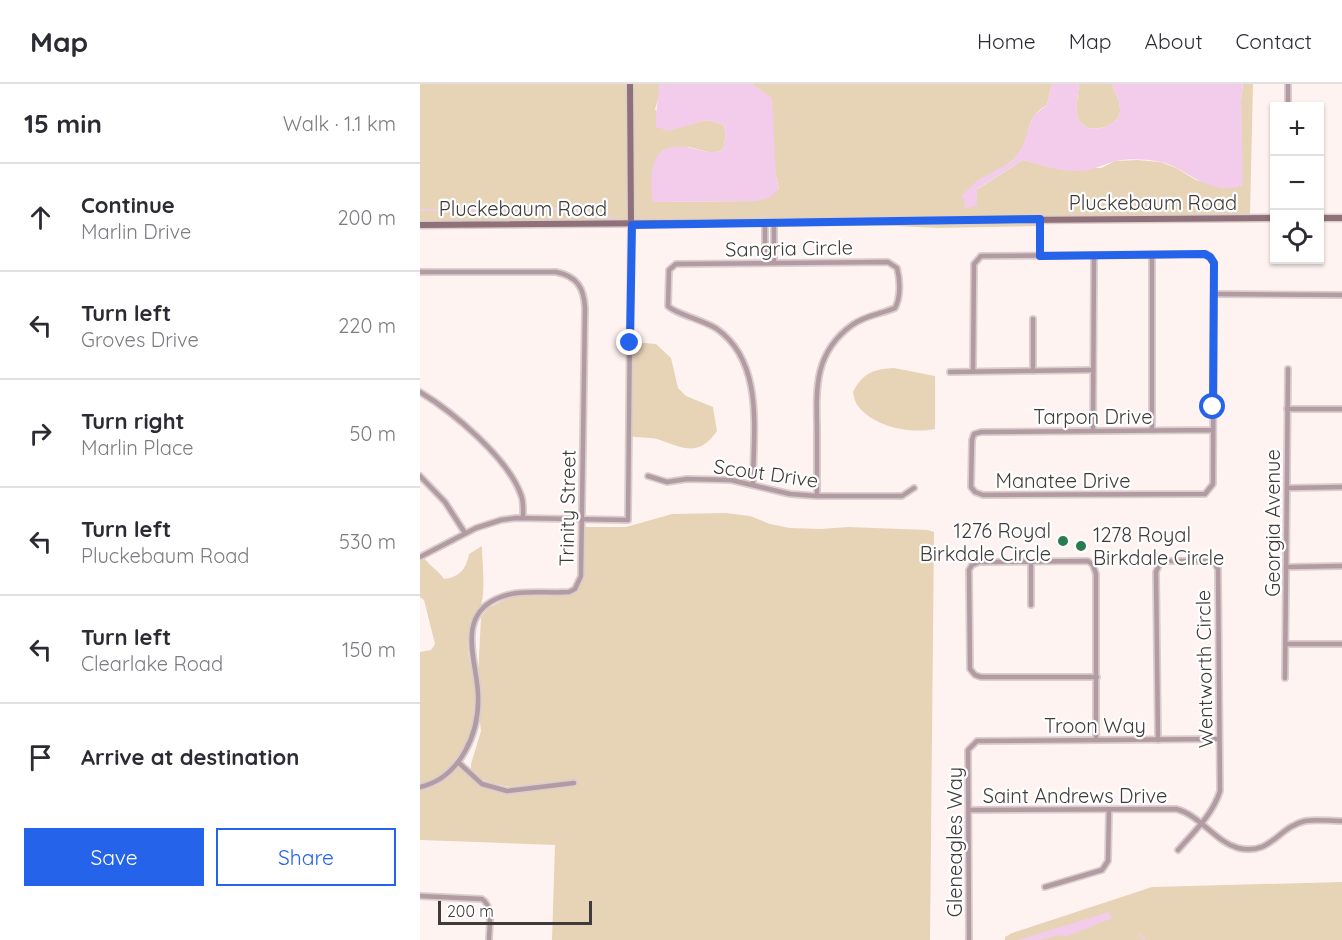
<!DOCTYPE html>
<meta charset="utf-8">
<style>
body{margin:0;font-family:Quicksand,sans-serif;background:#f2f2f3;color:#2b2b33}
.controls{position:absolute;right:18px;top:18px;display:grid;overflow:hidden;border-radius:0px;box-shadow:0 2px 4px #0004}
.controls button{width:54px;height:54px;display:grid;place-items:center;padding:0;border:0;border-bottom:2px solid #e1e1e2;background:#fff;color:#2b2b33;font:30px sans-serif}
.scale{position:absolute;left:18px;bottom:15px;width:154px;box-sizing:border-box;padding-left:6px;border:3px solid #403b3b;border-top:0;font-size:16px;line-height:21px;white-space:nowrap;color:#403b3b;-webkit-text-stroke:4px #fff;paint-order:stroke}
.stop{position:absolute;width:18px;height:18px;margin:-14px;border:4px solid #2563eb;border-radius:50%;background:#fff}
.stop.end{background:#2563eb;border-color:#fff;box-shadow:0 2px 6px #0008}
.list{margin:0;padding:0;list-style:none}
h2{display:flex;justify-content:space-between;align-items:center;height:78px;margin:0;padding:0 24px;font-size:26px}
h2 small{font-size:20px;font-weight:400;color:#7c7c81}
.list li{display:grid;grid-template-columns:39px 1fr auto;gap:18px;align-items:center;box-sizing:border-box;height:108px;padding:0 24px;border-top:2px solid #e1e1e2}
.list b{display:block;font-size:22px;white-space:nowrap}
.list p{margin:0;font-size:20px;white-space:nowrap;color:#7c7c81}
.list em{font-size:20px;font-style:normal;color:#7c7c81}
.actions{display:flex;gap:12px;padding:18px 24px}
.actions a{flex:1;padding:14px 0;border:2px solid #2563eb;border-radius:0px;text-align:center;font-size:21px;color:#2563eb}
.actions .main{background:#2563eb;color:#fff}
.icon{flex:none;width:33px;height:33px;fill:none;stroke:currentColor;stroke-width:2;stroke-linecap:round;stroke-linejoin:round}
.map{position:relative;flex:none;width:922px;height:856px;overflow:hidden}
header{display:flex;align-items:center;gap:36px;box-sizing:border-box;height:84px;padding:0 30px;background:#fff;border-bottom:2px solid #e1e1e2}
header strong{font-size:28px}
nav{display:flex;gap:33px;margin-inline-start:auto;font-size:21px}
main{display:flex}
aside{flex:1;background:#fff}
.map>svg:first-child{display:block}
</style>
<header>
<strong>Map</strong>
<nav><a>Home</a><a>Map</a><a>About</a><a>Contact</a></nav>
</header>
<main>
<aside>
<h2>15 min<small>Walk · 1.1 km</small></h2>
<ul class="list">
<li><svg class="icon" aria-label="ahead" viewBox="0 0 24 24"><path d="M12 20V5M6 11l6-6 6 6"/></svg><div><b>Continue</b><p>Marlin Drive</p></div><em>200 m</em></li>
<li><svg class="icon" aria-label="left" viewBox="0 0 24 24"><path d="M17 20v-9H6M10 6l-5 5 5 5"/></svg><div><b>Turn left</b><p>Groves Drive</p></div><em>220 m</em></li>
<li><svg class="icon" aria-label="right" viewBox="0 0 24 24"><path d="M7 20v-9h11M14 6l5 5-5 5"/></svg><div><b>Turn right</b><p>Marlin Place</p></div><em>50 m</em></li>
<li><svg class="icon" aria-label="left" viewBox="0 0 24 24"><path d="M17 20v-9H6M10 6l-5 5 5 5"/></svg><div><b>Turn left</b><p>Pluckebaum Road</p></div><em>530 m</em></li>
<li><svg class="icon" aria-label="left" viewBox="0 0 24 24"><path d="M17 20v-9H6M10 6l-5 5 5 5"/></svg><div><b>Turn left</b><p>Clearlake Road</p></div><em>150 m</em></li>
<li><svg class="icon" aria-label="arrive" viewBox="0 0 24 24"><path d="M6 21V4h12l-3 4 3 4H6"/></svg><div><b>Arrive at destination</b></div></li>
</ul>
<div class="actions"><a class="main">Save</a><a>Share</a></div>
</aside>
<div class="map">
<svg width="922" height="856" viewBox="0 0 922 856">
<rect width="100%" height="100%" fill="#fff3f2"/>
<!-- green -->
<g fill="#e7d4b7">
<polygon points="0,0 207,0 209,138 0,138"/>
<path d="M213,0H239V13L235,25L249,46L287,36L304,41L306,51L303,66L292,69L269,63L232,118L335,117L359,105L335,3L332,0H632L627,21C604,35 613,44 602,64C592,83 560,99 543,111L546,124L556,106L603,76L634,84H681L695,77L717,76L741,78L756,84L776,96L816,103L822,101L821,16L823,0H833L830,131L214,138Z"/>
<path d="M659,0H692C695,8 701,19 700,28C697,43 670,51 660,38C654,30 658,10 659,0Z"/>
<polygon points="618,138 618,142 517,144 454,141"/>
<path d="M225,259L236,260L251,274L258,304L266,312L293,323L297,347C278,374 264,364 237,355C228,353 218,354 208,352L211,260Z"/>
<path d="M474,284L515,292V345C490,350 454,343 438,322C435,319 434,312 433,308C443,289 453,285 474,284Z"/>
<path d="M306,429L330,432L350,440L370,444L401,445L428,443L508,446L514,448L510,856H132L135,761L0,756V706L19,699L38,683L60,702L87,710L157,702L156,696C119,700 83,713 51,688V680L61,647L59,632L61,610L58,592L61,533L68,524L88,514L103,511H149L156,507L164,493L165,443H206L252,430Z"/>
<path d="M62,462C62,480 66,503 61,522C59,533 50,540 48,555C46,574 55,592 56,610C57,647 39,691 0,700V568L11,566L15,560L4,516L0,513V477L5,475C11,483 19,487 24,495C40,493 46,485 49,470Z"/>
<polygon points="922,798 922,856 585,856 585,853 592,849 732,803"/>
</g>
<!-- water -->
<g fill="#f3cbeb">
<path d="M239,0H332L352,14L356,93L359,105L349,114L335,117L232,118C231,88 228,55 271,64C284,67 291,70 303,66L306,51L304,41L287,36L249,47L236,43C235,28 239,15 239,0Z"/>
<path d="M632,0H659C658,10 654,30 660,38C670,51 697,43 700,28C701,19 695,8 692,0H823L821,16L823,101C792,114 769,86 742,78C728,75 710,74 696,77C683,80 671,88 656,87C639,87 620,81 603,76L557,105V122L546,124L542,111L558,96L591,78L602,64L613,32L627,21Z"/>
<polygon points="689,828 692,833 690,835 645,853 639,851 619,856 598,856"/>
</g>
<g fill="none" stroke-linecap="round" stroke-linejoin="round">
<!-- stream -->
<g stroke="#f3cbeb" stroke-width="1.5">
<polyline points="0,126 150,125 200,136"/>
<polyline points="719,850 725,856"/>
</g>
<!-- street casing -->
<g stroke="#d9cecd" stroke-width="8">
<g id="street">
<polyline points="868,0 868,22"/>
<polyline points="620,135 620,172"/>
<polyline points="345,139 345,179"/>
<polyline points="354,139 354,179"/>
<path d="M0,188H136C157,192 164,204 165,224L161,492L155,505L149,508C125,510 99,504 76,515C36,534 57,578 58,610C60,649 40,694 0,703"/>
<polyline points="794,210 922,211"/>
<polyline points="553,287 554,180 561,172 785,170 791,173 794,179 793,400 785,410 563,411 555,408 551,403 552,356 554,350 561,348 793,346"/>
<polyline points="613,287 613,235"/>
<polyline points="530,288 673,286"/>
<path d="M0,308C33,328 88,374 101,411C104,418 103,427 103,434"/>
<polyline points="867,325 922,325"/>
<polyline points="673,346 674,172"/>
<polyline points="732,346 732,171"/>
<polyline points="0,392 25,418 45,449"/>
<polyline points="228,392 247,398 267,395 311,396 370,410 397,412 482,412 494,404"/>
<path d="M333,400C333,349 345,279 297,245C284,236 255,230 248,222L249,186L256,180L468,178L477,184C480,195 481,213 475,224C461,230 446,231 432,241C395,268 396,302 397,343C397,366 397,389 397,412"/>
<polyline points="867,404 922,403"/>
<polyline points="0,473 56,444 81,436 96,434 208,436 211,141"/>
<polyline points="611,478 611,521"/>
<polyline points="866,483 922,482"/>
<polyline points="866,560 922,560"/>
<polyline points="865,594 868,285"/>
<polyline points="676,655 676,490 673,481 668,477 559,478 552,481 549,486 550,585 555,591 561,593 677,593"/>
<path d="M738,656L736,488L739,481L744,477H789L795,480L798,485L800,707C793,730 774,748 758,766"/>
<polyline points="39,679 62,700 87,707 154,699"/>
<path d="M549,726L756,725C780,731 794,757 818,764C851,772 858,743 885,737C896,735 910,737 922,737"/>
<polyline points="625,803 682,786 688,777 689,726"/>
<path d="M0,812L62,815C74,823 69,843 69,856"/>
<polyline points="549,856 548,666 557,657 799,655"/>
</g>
</g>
<!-- secondary casing -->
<g stroke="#d9cecd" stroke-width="9">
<g id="secondary">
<polyline points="210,0 211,141"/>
<polyline points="900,134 922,134"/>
<polyline points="0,141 854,134"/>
</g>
</g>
<!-- street -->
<use href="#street" stroke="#b29ba2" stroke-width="4.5"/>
<!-- secondary -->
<use href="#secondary" stroke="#907079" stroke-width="6"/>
</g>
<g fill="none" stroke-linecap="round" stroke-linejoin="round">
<!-- route -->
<polyline stroke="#2563eb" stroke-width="8" points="210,259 212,141 620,135 620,172 785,170 790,173 794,179 793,323"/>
</g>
<!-- markers -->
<g fill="#297c4e" stroke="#fff" stroke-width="2">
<circle cx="643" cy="457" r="6"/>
<circle cx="661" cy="462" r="6"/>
</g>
<g text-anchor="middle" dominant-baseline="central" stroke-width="4.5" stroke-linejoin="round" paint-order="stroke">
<!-- street labels -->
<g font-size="20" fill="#403b3b" stroke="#fff">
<text x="733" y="118">Pluckebaum Road</text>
<text x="103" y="124">Pluckebaum Road</text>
<text transform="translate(369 164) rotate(-1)">Sangria Circle</text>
<text x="673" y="332">Tarpon Drive</text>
<text transform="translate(346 389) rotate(8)">Scout Drive</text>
<text x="643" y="396">Manatee Drive</text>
<text transform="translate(147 424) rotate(-89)">Trinity Street</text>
<text transform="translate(852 439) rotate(-90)">Georgia Avenue</text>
<text transform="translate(784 585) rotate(-91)">Wentworth Circle</text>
<text x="675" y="641">Troon Way</text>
<text x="655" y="711">Saint Andrews Drive</text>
<text transform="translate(534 758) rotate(-90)">Gleneagles Way</text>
</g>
<!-- poi labels -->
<g font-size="20" fill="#403b3b" stroke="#fff" text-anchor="end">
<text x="631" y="446">1276 Royal<tspan x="631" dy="23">Birkdale Circle</tspan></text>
<text x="673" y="450" text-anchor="start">1278 Royal<tspan x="673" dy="23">Birkdale Circle</tspan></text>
</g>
</g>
</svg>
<div class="controls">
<button>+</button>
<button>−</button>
<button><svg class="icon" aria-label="locate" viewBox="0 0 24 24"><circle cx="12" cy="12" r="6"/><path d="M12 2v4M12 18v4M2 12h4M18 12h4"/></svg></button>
</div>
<div class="scale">200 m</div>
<div class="stop" style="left:793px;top:323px"></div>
<div class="stop end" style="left:210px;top:259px"></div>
</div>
</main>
